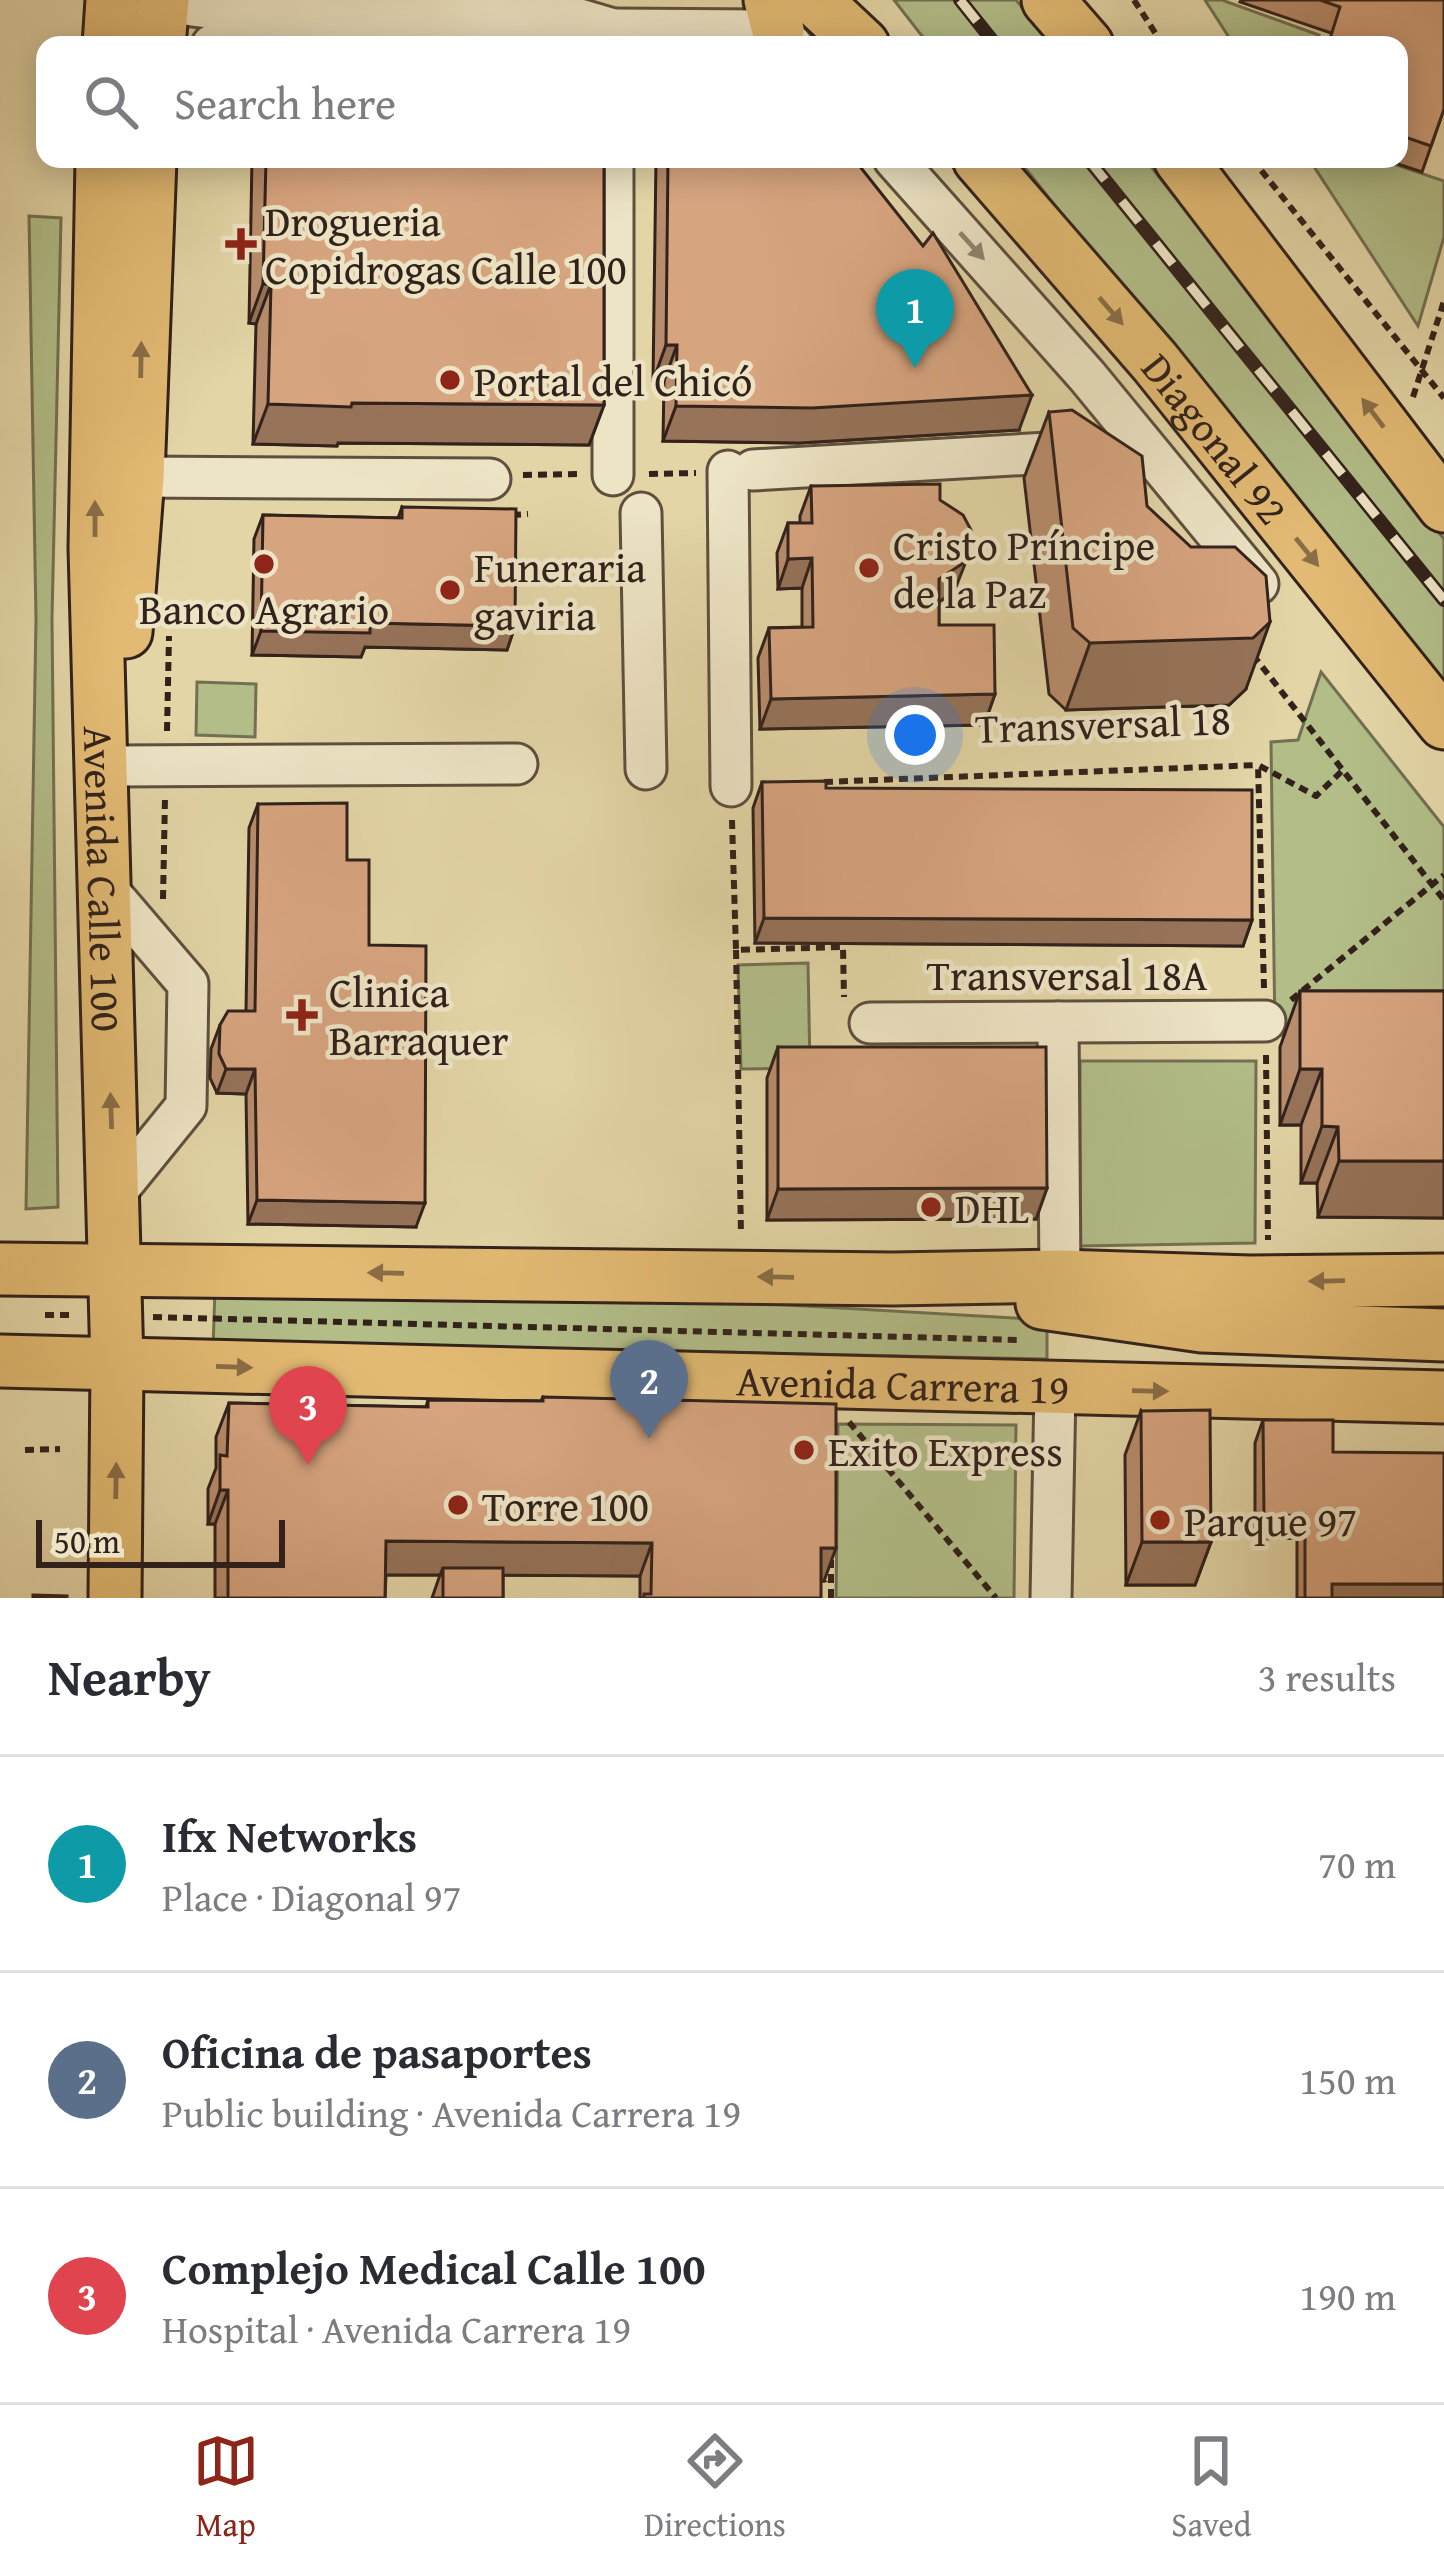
<!DOCTYPE html>
<meta charset="utf-8">
<style>
body{margin:0;font-family:"Gentium Book Plus",serif;background:#f7f7f7;color:#2b2b33}
.scale{position:absolute;left:36px;bottom:30px;width:249px;box-sizing:border-box;padding-left:12px;border:6px solid #32221b;border-top:0;font-size:33px;line-height:42px;white-space:nowrap;color:#32221b;-webkit-text-stroke:9px #ede4c5;paint-order:stroke}
.you{position:absolute;left:915px;top:735px;width:42px;height:42px;margin:-30px;border:9px solid #fff;border-radius:50%;background:#1a73e8;box-shadow:0 0 0 18px #1a73e833}
.badge{display:grid;place-items:center;width:78px;height:78px;border-radius:50%;background:#8f2418;color:#fff;font-size:39px;font-weight:700}
.pin{position:absolute;translate:-50% -99px;filter:drop-shadow(0 3px 6px #0008)}
.pin::after{content:'';position:absolute;top:63px;width:42px;height:36px;background:inherit;clip-path:polygon(0 0,100% 0,50% 100%)}
.list{margin:0;padding:0;list-style:none}
h2{display:flex;justify-content:space-between;align-items:center;height:156px;margin:0;padding:0 48px;font-size:51px}
h2 small{font-size:39px;font-weight:400;color:#7c7c81}
.list li{display:grid;grid-template-columns:78px 1fr auto;gap:36px;align-items:center;box-sizing:border-box;height:216px;padding:0 48px;border-top:3px solid #e1e1e2}
.list b{display:block;font-size:45px;white-space:nowrap}
.list p{margin:0;font-size:39px;white-space:nowrap;color:#7c7c81}
.list em{font-size:39px;font-style:normal;color:#7c7c81}
.icon{flex:none;width:66px;height:66px;fill:none;stroke:currentColor;stroke-width:2;stroke-linecap:round;stroke-linejoin:round}
.map{position:relative;flex:none;width:1444px;height:1598px;overflow:hidden}
.search{position:absolute;background:#fff;box-shadow:0 6px 30px #0003;left:36px;right:36px;top:36px;height:132px;display:flex;align-items:center;gap:30px;box-sizing:border-box;padding:0 42px;border-radius:24px;color:#7c7c81;font-size:45px}
.sheet{height:804px;background:#fff}
nav{display:flex;justify-content:space-around;align-items:center;box-sizing:border-box;height:168px;border-top:3px solid #e1e1e2;background:#fff;font-size:33px;color:#7c7c81}
nav a{display:grid;justify-items:center;gap:6px}
nav .on{color:#8f2418}
.map>svg:first-child{display:block}
</style>
<div class="map">
<svg width="1444" height="1598" viewBox="0 0 1444 1598">
<rect width="100%" height="100%" fill="#e3d5a6"/>
<filter id="stains"><feTurbulence type="fractalNoise" baseFrequency=".00167" numOctaves="4"/><feColorMatrix values="0 0 0 0 .2 0 0 0 0 .09 0 0 0 0 .02 0 0 0 .5 -.17"/></filter>
<radialGradient id="worn" r=".72"><stop offset=".6" stop-color="#630" stop-opacity="0"/><stop offset="1" stop-color="#630" stop-opacity=".3"/></radialGradient>
<!-- green -->
<g fill="#b2bd88" stroke="#727052" stroke-width="3">
<polygon points="894,0 1016,0 1053,45 929,45"/>
<polygon points="1205,0 1222,0 1319,35 1316,45 1234,45"/>
<polygon points="1018,159 1145,159 1444,539 1444,695"/>
<polygon points="1309,159 1379,159 1444,181 1444,237 1418,326"/>
<polygon points="29,216 61,218 52,618 58,1207 26,1209 36,619"/>
<polygon points="1321,672 1444,827 1444,1035 1275,1035 1271,742 1298,740"/>
<polygon points="197,682 256,684 255,737 196,735"/>
<polygon points="808,963 810,1068 741,1069 738,965"/>
<polygon points="1080,1061 1256,1061 1255,1243 1080,1246"/>
<polygon points="215,1288 736,1302 1047,1320 1047,1359 614,1350 213,1349"/>
<polygon points="838,1424 1016,1425 1014,1598 836,1598"/>
</g>
<g fill="none" stroke-linecap="round" stroke-linejoin="round">
<!-- minor casing -->
<g stroke="#5e4f3e" stroke-width="45">
<g id="minor">
<polyline points="181,0 192,6 224,10 559,13 613,29"/>
<polyline points="212,45 567,42 613,29 778,30 792,45"/>
<polyline points="613,159 613,475"/>
<polyline points="894,159 1087,376 1258,584"/>
<polyline points="753,470 1083,451"/>
<polyline points="728,471 731,786"/>
<polyline points="138,477 490,479"/>
<polyline points="641,513 646,769"/>
<polyline points="115,766 517,764"/>
<polyline points="105,887 188,984 186,1106 113,1196"/>
<polyline points="1058,1022 1060,1276"/>
<polyline points="870,1023 1265,1021"/>
<polyline points="1051,1598 1055,1389"/>
</g>
</g>
<!-- major casing -->
<g stroke="#32221b" stroke-width="57">
<g id="major">
<polyline points="770,0 778,30"/>
<polyline points="815,0 863,45"/>
<polyline points="1048,0 1087,45"/>
<polyline points="109,45 112,0"/>
<polyline points="159,45 163,0"/>
<path id="s1" d="M102,159L95,548L117,1364L115,1598"/>
<path id="s2" d="M979,159L1155,362L1444,723"/>
<polyline points="1180,159 1444,506"/>
<polyline points="126,632 138,477 150,159"/>
<polyline points="0,1269 893,1279 1060,1276 1250,1282 1444,1280"/>
<polyline points="1042,1303 1202,1326 1444,1335"/>
<path id="s3" d="M0,1361L1444,1397"/>
</g>
</g>
<!-- path -->
<g stroke="#32221b" stroke-width="6" stroke-dasharray="9 6" stroke-linecap="butt">
<polyline points="1134,0 1163,45"/>
<polyline points="1252,159 1444,398"/>
<polyline points="1413,397 1444,301"/>
<polyline points="649,474 696,473"/>
<polyline points="523,475 582,474"/>
<polyline points="512,515 528,514"/>
<polyline points="1253,655 1444,900"/>
<polyline points="167,731 169,636"/>
<polyline points="824,782 1258,765"/>
<polyline points="732,820 736,950 843,947 844,997"/>
<polyline points="163,899 165,798"/>
<polyline points="736,950 741,1235"/>
<polyline points="1264,988 1258,765 1316,796 1343,770"/>
<polyline points="1291,1000 1444,875"/>
<polyline points="1266,1055 1268,1240"/>
<polyline points="45,1315 74,1315"/>
<polyline points="153,1317 1021,1340"/>
<polyline points="849,1422 996,1598"/>
<polyline points="25,1450 60,1449"/>
<polyline points="831,1598 831,1560"/>
</g>
<!-- minor -->
<use href="#minor" stroke="#ede4c5" stroke-width="39"/>
<!-- major -->
<use href="#major" stroke="#e2ba73" stroke-width="51"/>
<!-- rail casing -->
<g stroke="#32221b" stroke-width="14">
<g id="rail">
<polyline points="960,0 996,45"/>
<polyline points="1088,159 1444,600"/>
</g>
</g>
<!-- rail -->
<use href="#rail" stroke="#ede4c5" stroke-width="9" stroke-dasharray="27" stroke-linecap="butt"/>
</g>
<!-- wall -->
<g fill="#b88d6d" stroke="#32221b" stroke-width="3">
<polygon points="1241,0 1444,0 1444,109 1422,172 1383,159 1399,159 1399,45 1331,33 1240,2"/>
<polygon points="252,159 604,159 604,405 589,445 338,443 337,446 253,444 256,324 249,323"/>
<polygon points="656,159 853,159 1019,430 799,443 663,441 664,381 653,381"/>
<polygon points="1049,412 1147,506 1246,689 1229,705 1066,710 1049,694 1024,478"/>
<polygon points="811,486 940,500 954,592 939,602 939,625 995,694 984,725 760,729 758,658 769,628 802,627 802,588 778,589 777,553 788,523 800,523 800,516"/>
<polygon points="402,507 515,626 507,650 365,647 361,657 252,655 254,539 263,515 398,518"/>
<polygon points="762,782 826,788 1252,920 1243,946 755,943 753,808"/>
<polygon points="258,804 347,860 369,945 416,1227 248,1224 246,1094 217,1093 210,1078 211,1049 220,1025 246,1011 249,828"/>
<polygon points="1300,991 1444,991 1444,1218 1318,1217 1317,1183 1301,1183 1301,1125 1280,1125 1280,1047"/>
<polygon points="778,1047 1047,1188 1036,1219 767,1220 767,1078"/>
<polygon points="543,1397 824,1581 640,1598 640,1576 503,1575 503,1598 432,1598 440,1575 386,1575 385,1598 215,1598 215,1524 208,1524 208,1489 216,1468 216,1437 229,1403 426,1407 428,1400 541,1401"/>
<polygon points="1141,1411 1211,1542 1195,1585 1126,1585 1125,1455"/>
<polygon points="1263,1420 1333,1452 1444,1598 1297,1598 1297,1538 1255,1539 1255,1443"/>
</g>
<!-- shaded-wall -->
<g fill="#967359" stroke="#32221b" stroke-width="3">
<polygon points="263,284 271,284 256,324 249,323"/>
<polygon points="666,345 677,345 664,381 653,381"/>
<polygon points="1032,395 1019,430 799,443 663,441 676,406"/>
<polygon points="352,403 604,405 589,445 338,443 337,446 253,444 268,404"/>
<polygon points="972,546 954,592 928,609 939,579"/>
<polygon points="812,558 802,588 778,589 788,559"/>
<polygon points="1270,622 1246,689 1229,705 1066,710 1090,643"/>
<polygon points="370,623 515,626 507,650 365,647 361,657 252,655 261,631"/>
<polygon points="995,694 984,725 760,729 771,699"/>
<polygon points="764,918 1252,920 1243,946 755,943"/>
<polygon points="226,1069 255,1069 246,1094 217,1093"/>
<polygon points="1300,1069 1322,1069 1301,1125 1280,1125"/>
<polygon points="1322,1126 1338,1127 1317,1183 1301,1183"/>
<polygon points="1339,1161 1444,1161 1444,1218 1318,1217"/>
<polygon points="1047,1188 1036,1219 767,1220 778,1189"/>
<polygon points="257,1200 425,1203 416,1227 248,1224"/>
<polygon points="220,1490 228,1490 215,1524 208,1524"/>
<polygon points="1305,1515 1297,1538 1255,1539 1264,1516"/>
<polygon points="386,1541 652,1543 640,1576 443,1575 443,1568 440,1575 373,1575"/>
<polygon points="1142,1542 1211,1542 1195,1585 1126,1585"/>
<polygon points="821,1548 836,1548 824,1581 809,1581"/>
<polygon points="1332,1584 1444,1584 1444,1598 1327,1598"/>
</g>
<!-- building -->
<g fill="#d6a47f" stroke="#32221b" stroke-width="3">
<polygon points="1320,0 1444,0 1444,109 1431,146 1399,135 1399,45 1328,45 1340,7"/>
<polygon points="266,159 604,159 604,405 352,403 351,407 268,404 271,284 263,284"/>
<polygon points="668,159 854,159 923,246 933,233 1032,395 812,408 676,406 677,345 666,345"/>
<polygon points="1072,410 1142,456 1147,506 1191,547 1235,547 1266,576 1270,622 1253,638 1090,643 1073,628 1049,412"/>
<polygon points="940,484 940,500 963,515 971,530 972,546 965,562 939,579 939,625 994,625 995,694 771,699 769,628 813,627 812,558 788,559 788,523 812,523 811,486"/>
<polygon points="402,507 516,509 515,626 370,623 370,633 261,631 263,515 402,518"/>
<polygon points="826,781 826,788 1252,790 1252,920 764,918 762,782"/>
<polygon points="347,803 347,860 369,860 369,945 426,946 425,1203 257,1200 255,1069 226,1069 219,1054 220,1025 228,1011 255,1011 258,804"/>
<polygon points="1300,991 1444,991 1444,1161 1339,1161 1338,1127 1322,1126 1322,1069 1300,1069"/>
<polygon points="778,1047 1046,1047 1047,1188 778,1189"/>
<polygon points="543,1397 836,1404 836,1548 821,1548 821,1598 644,1598 644,1594 651,1594 652,1543 386,1541 385,1598 228,1598 228,1490 220,1490 220,1455 227,1456 229,1403 428,1407 428,1400 543,1401"/>
<polygon points="1210,1410 1211,1542 1142,1542 1141,1411"/>
<polygon points="1263,1420 1333,1420 1333,1452 1444,1453 1444,1584 1332,1584 1332,1598 1305,1598 1305,1515 1264,1516"/>
<rect x="443" y="1568" width="60" height="30"/>
<polygon points="33,1595 67,1596 67,1598 33,1598"/>
</g>
<!-- one-way arrows -->
<defs><path id="oneway-solid" d="M-6-.8H1V-3.2L6.5 0L1 3.2V.8H-6Z" transform="scale(3)"/></defs>
<use fill="#908370" href="#oneway-solid" transform="translate(972 246) rotate(48)"/>
<g fill="#8a6e47">
<use href="#oneway-solid" transform="translate(1111 311) rotate(49)"/>
<use href="#oneway-solid" transform="translate(141 360) rotate(-89)"/>
<use href="#oneway-solid" transform="translate(1373 413) rotate(-127)"/>
<use href="#oneway-solid" transform="translate(95 519) rotate(-90)"/>
<use href="#oneway-solid" transform="translate(1307 552) rotate(51)"/>
<use href="#oneway-solid" transform="translate(111 1111) rotate(-92)"/>
<use href="#oneway-solid" transform="translate(386 1273) rotate(-179)"/>
<use href="#oneway-solid" transform="translate(776 1277) rotate(-179)"/>
<use href="#oneway-solid" transform="translate(1327 1281) rotate(179)"/>
<use href="#oneway-solid" transform="translate(234 1367) rotate(2)"/>
<use href="#oneway-solid" transform="translate(1150 1391) rotate(1)"/>
<use href="#oneway-solid" transform="translate(116 1481) rotate(-89)"/>
</g>
<!-- markers -->
<g fill="#8f2418" stroke="#ede4c5" stroke-width="4.5">
<path d="M235 226h12v12h12v12h-12v12h-12v-12h-12v-12h12z"/>
<circle cx="450" cy="380" r="12"/>
<circle cx="264" cy="564" r="12"/>
<circle cx="869" cy="568" r="12"/>
<circle cx="450" cy="590" r="12"/>
<path d="M296 997h12v12h12v12h-12v12h-12v-12h-12v-12h12z"/>
<circle cx="931" cy="1207" r="12"/>
<circle cx="804" cy="1450" r="12"/>
<circle cx="458" cy="1505" r="12"/>
<circle cx="1160" cy="1520" r="12"/>
</g>
<g text-anchor="middle" dominant-baseline="central" stroke-width="9" stroke-linejoin="round" paint-order="stroke">
<!-- poi labels -->
<g font-size="42" fill="#32221b" stroke="#ede4c5" text-anchor="start">
<text x="265" y="220">Drogueria<tspan x="265" dy="48">Copidrogas Calle 100</tspan></text>
<text x="474" y="380">Portal del Chicó</text>
<text x="893" y="544">Cristo Príncipe<tspan x="893" dy="48">de la Paz</tspan></text>
<text x="474" y="566">Funeraria<tspan x="474" dy="48">gaviria</tspan></text>
<text x="264" y="608" text-anchor="middle">Banco Agrario</text>
<text x="329" y="991">Clinica<tspan x="329" dy="48">Barraquer</tspan></text>
<text x="955" y="1207">DHL</text>
<text x="828" y="1450">Exito Express</text>
<text x="482" y="1505">Torre 100</text>
<text x="1184" y="1520">Parque 97</text>
</g>
<!-- street labels -->
<g font-size="42" fill="#32221b" stroke="#ede4c5">
<text stroke="none"><textPath href="#s2" startOffset="366">Diagonal 92</textPath></text>
<text transform="translate(1103 723) rotate(-2)">Transversal 18</text>
<text stroke="none"><textPath href="#s1" startOffset="720">Avenida Calle 100</textPath></text>
<text x="1067" y="974">Transversal 18A</text>
<text stroke="none"><textPath href="#s3" startOffset="903">Avenida Carrera 19</textPath></text>
</g>
</g>
<rect width="100%" height="100%" filter="url(#stains)"/>
<rect width="100%" height="100%" fill="url(#worn)"/>
</svg>
<div class="scale">50 m</div>
<div class="you"></div>
<div class="pin badge" style="left:915px;top:368px;background:#0f9aa8">1</div>
<div class="pin badge" style="left:649px;top:1439px;background:#5c6f8a">2</div>
<div class="pin badge" style="left:308px;top:1465px;background:#e0444e">3</div>
<div class="search"><svg class="icon" aria-label="search" viewBox="0 0 24 24"><circle cx="10" cy="10" r="6"/><path d="M15 15l6 6"/></svg>Search here</div>
</div>
<section class="sheet">
<h2>Nearby<small>3 results</small></h2>
<ul class="list">
<li><span class="badge" style="background:#0f9aa8">1</span><div><b>Ifx Networks</b><p>Place · Diagonal 97</p></div><em>70 m</em></li>
<li><span class="badge" style="background:#5c6f8a">2</span><div><b>Oficina de pasaportes</b><p>Public building · Avenida Carrera 19</p></div><em>150 m</em></li>
<li><span class="badge" style="background:#e0444e">3</span><div><b>Complejo Medical Calle 100</b><p>Hospital · Avenida Carrera 19</p></div><em>190 m</em></li>
</ul>
</section>
<nav>
<a class="on"><svg class="icon" aria-label="map" viewBox="0 0 24 24"><path d="M3 6l6-2 6 2 6-2v14l-6 2-6-2-6 2zM9 4v14M15 6v14"/></svg>Map</a>
<a><svg class="icon" aria-label="directions" viewBox="0 0 24 24"><path d="M12 3l9 9-9 9-9-9zM9 14v-3h6M13 9l2 2-2 2"/></svg>Directions</a>
<a><svg class="icon" aria-label="saved" viewBox="0 0 24 24"><path d="M7 4h10v16l-5-4-5 4z"/></svg>Saved</a>
</nav>
